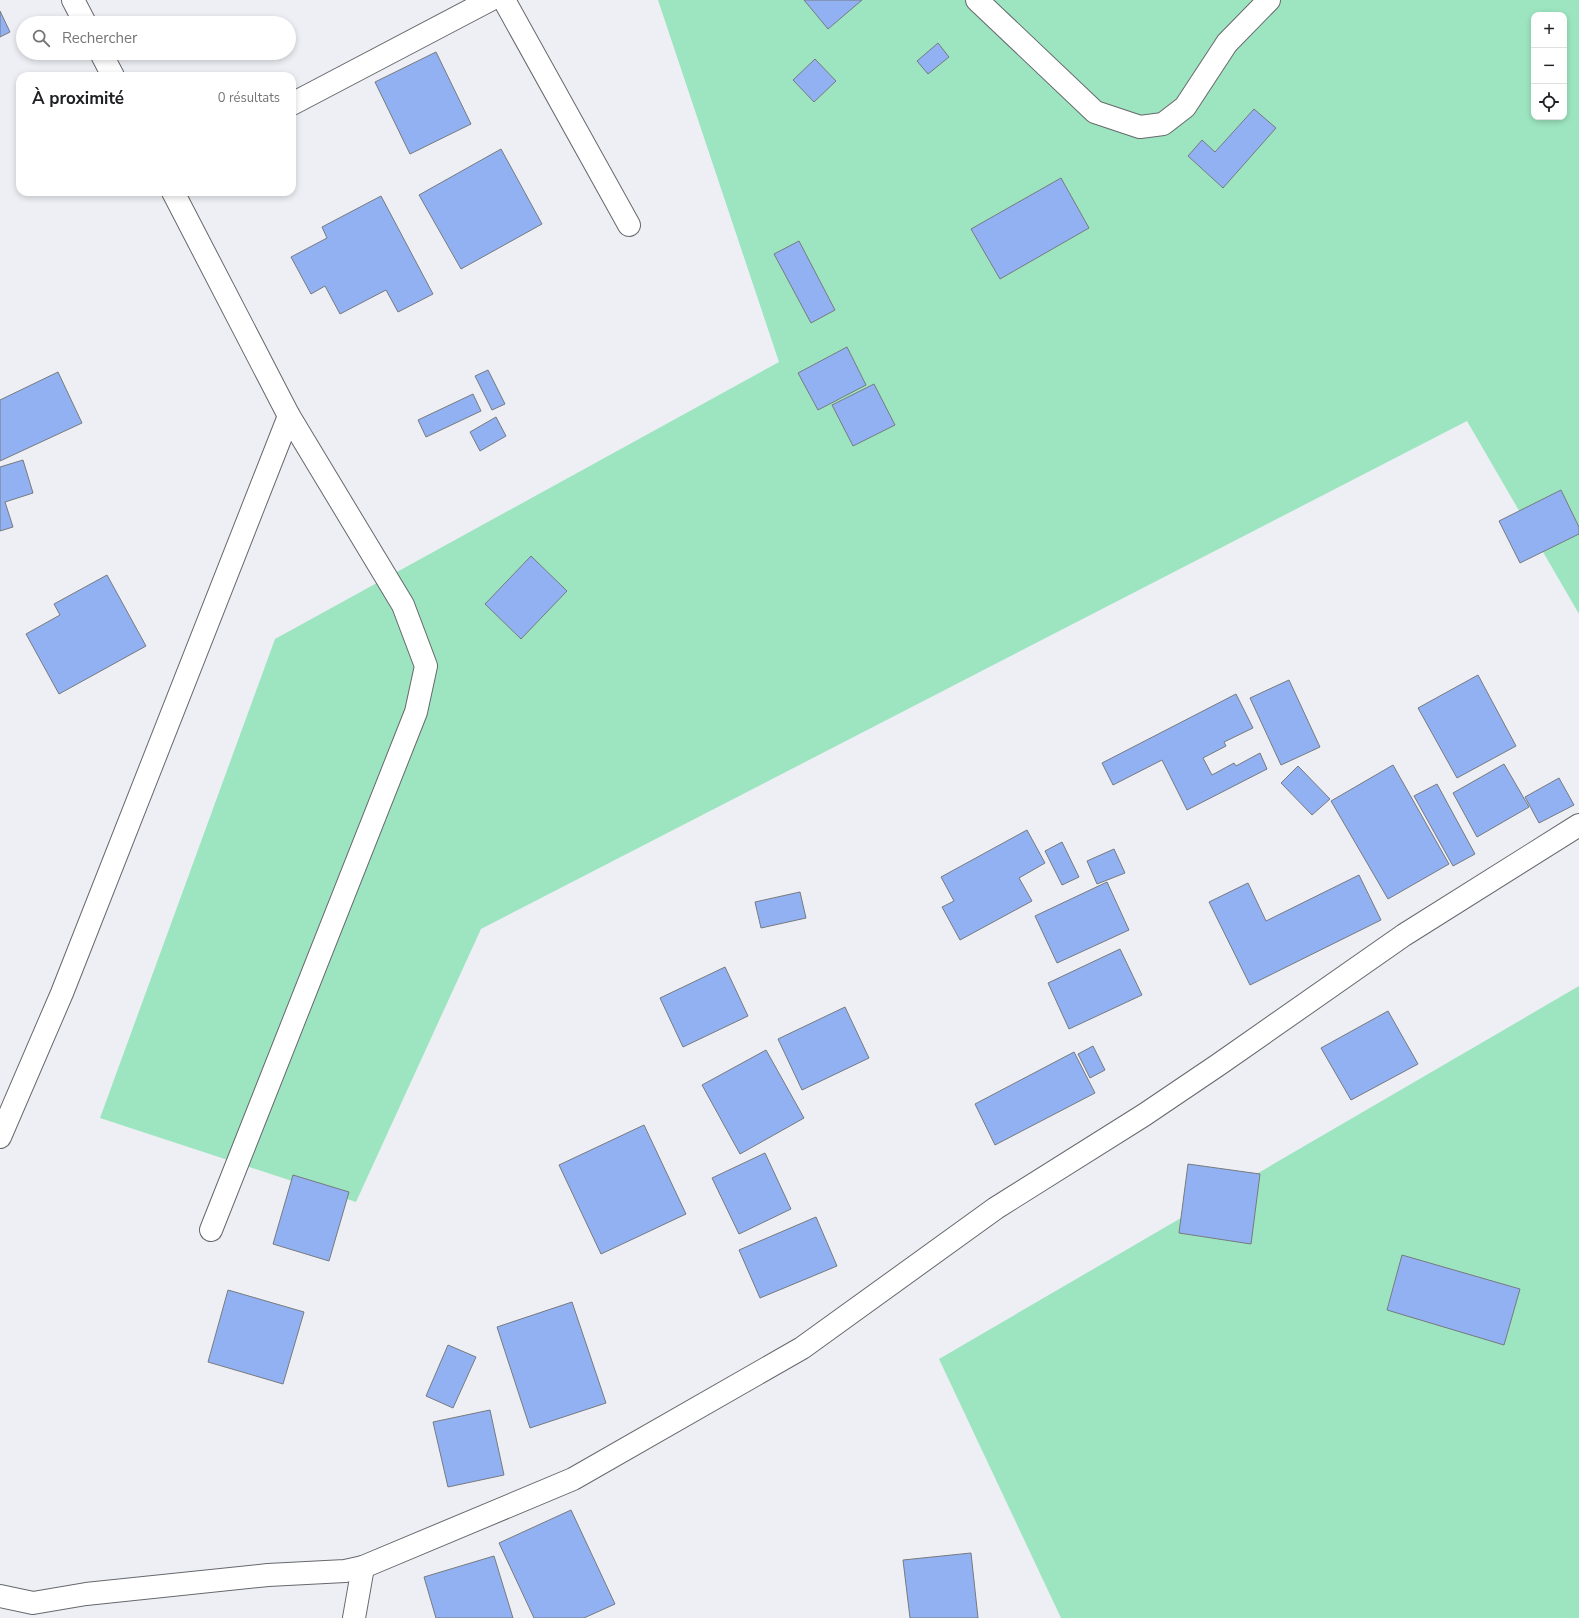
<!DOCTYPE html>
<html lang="fr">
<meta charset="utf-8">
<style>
body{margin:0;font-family:"Nunito Sans",sans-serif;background:#f6f6f6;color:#202124}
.controls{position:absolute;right:12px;top:12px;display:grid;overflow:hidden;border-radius:8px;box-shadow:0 2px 6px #0003}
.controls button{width:36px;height:36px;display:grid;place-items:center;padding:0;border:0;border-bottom:1px solid #e0e0e0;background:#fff;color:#202124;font:20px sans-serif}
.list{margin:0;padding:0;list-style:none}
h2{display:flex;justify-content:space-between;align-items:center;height:52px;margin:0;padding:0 16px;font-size:17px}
h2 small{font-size:13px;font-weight:400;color:#757577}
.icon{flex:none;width:22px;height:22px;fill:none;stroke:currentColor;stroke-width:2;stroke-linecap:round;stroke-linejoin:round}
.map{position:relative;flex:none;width:1579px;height:1618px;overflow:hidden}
.search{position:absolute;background:#fff;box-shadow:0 2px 6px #0003;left:16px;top:16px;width:280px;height:44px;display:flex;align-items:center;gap:10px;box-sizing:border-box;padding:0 14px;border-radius:22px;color:#757577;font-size:15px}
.panel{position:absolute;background:#fff;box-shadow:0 2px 6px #0003;left:16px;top:72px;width:280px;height:124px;border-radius:12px}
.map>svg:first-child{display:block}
</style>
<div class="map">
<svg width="1579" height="1618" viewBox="0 0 1579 1618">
<rect width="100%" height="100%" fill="#edeff4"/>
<!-- green -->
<g fill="#9de5c0" fill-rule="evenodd">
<path d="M658,0H1579V614L1467,421L481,929L356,1202L100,1118L275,639L779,362ZM1534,15H1564V117H1534Z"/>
<polygon points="1579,986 1579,1618 1061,1618 939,1359"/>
</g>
<!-- building -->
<g fill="#91b1f3" stroke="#777a7e">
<polygon points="804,0 862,0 828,29"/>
<polygon points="0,11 10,32 0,37"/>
<polygon points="938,43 949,57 928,74 917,61"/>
<polygon points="436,52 471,124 410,154 375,82"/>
<polygon points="815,59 836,81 814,102 793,80"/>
<polygon points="1254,109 1276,128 1223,188 1188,156 1202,140 1215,152"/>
<polygon points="501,149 542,224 461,269 419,195"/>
<polygon points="1061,178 1089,228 1000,279 971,229"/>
<polygon points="381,196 433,294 398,312 386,290 340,314 325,286 311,294 291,257 327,238 322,227"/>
<polygon points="799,241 835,310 811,323 774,254"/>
<polygon points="847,347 866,385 818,410 798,373"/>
<polygon points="488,370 505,404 492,410 475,376"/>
<polygon points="58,372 82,423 0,461 0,400"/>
<polygon points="874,384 895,425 853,446 832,405"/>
<polygon points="473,394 481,411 426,437 418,420"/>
<polygon points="496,417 506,436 480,451 470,432"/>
<polygon points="23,460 33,493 5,502 13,527 0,531 0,467"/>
<polygon points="1561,490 1579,527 1579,534 1520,563 1499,521"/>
<polygon points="531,556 567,591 521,639 485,604"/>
<polygon points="107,575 146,646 59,694 26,634 60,615 54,604"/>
<polygon points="1478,675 1516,746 1457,778 1418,708"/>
<polygon points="1289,680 1320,747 1281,765 1250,698"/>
<polygon points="1236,694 1253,728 1224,742 1226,746 1203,758 1212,775 1234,763 1236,766 1260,753 1267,769 1187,810 1162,760 1113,785 1102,763"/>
<polygon points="1504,764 1529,807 1477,837 1453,793"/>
<polygon points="1393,765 1449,864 1388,899 1331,801"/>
<polygon points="1298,766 1330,799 1312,815 1281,783"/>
<polygon points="1559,778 1574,805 1539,823 1525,797"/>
<polygon points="1437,784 1475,854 1453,866 1414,796"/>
<polygon points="1027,830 1045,863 1019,878 1032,901 960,940 942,907 954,901 941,877"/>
<polygon points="1062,842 1079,877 1062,885 1045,851"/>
<polygon points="1114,849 1125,873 1097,884 1087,861"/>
<polygon points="1359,875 1381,920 1250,985 1209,902 1248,883 1266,921"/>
<polygon points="1107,882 1129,930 1057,963 1035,916"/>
<polygon points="800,892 806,918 761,928 755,902"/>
<polygon points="1120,949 1142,995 1069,1029 1048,983"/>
<polygon points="725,967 748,1016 683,1047 660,998"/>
<polygon points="845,1007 869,1058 802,1090 778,1039"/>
<polygon points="1388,1011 1418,1064 1351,1100 1321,1048"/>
<polygon points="1093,1046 1105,1070 1090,1078 1078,1054"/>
<polygon points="766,1050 804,1118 740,1154 702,1085"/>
<polygon points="1074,1052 1095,1093 995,1145 975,1104"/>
<polygon points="644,1125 686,1214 601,1254 559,1165"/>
<polygon points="765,1153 791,1209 739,1234 712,1178"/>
<polygon points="1188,1164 1260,1174 1251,1244 1179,1233"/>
<polygon points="293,1175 349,1192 329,1261 273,1244"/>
<polygon points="816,1217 837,1266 760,1298 739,1250"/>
<polygon points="1402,1255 1520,1289 1504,1345 1387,1310"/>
<polygon points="228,1290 304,1312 283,1384 208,1362"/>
<polygon points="572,1302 606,1403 530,1428 497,1327"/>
<polygon points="448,1345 476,1357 453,1408 426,1396"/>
<polygon points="490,1410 504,1475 448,1487 433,1422"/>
<polygon points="571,1510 615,1604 584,1618 534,1618 499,1543"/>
<polygon points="971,1553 978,1618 910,1618 903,1560"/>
<polygon points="494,1556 513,1618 436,1618 424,1577"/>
</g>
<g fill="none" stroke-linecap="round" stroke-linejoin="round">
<!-- street casing -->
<g stroke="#66686c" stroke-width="24">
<g id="street">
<polyline points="73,0 85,23"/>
<polyline points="504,0 629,225"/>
<polyline points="977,0 1095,112 1140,127 1163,124 1185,107 1227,43 1269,0"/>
<polyline points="101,53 113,76"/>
<polyline points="292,104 490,0"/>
<polyline points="173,192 289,416 403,605 426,666 416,712 211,1230"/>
<polyline points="0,1137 62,993 289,416"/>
<polyline points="0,1596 33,1603 86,1594 268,1575 345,1571 363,1567 573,1479 802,1348 996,1208 1144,1115 1218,1065 1404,935 1579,825"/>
<polyline points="354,1618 363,1567"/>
</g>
</g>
<!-- street -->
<use href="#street" stroke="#fff" stroke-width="22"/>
</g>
</svg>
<div class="controls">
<button>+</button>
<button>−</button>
<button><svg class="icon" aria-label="locate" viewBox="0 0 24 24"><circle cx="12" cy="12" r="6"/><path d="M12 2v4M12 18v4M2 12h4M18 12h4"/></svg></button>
</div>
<div class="search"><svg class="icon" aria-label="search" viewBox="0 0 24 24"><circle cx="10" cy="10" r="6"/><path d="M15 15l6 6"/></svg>Rechercher</div>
<section class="panel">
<h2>À proximité<small>0 résultats</small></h2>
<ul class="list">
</ul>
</section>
</div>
